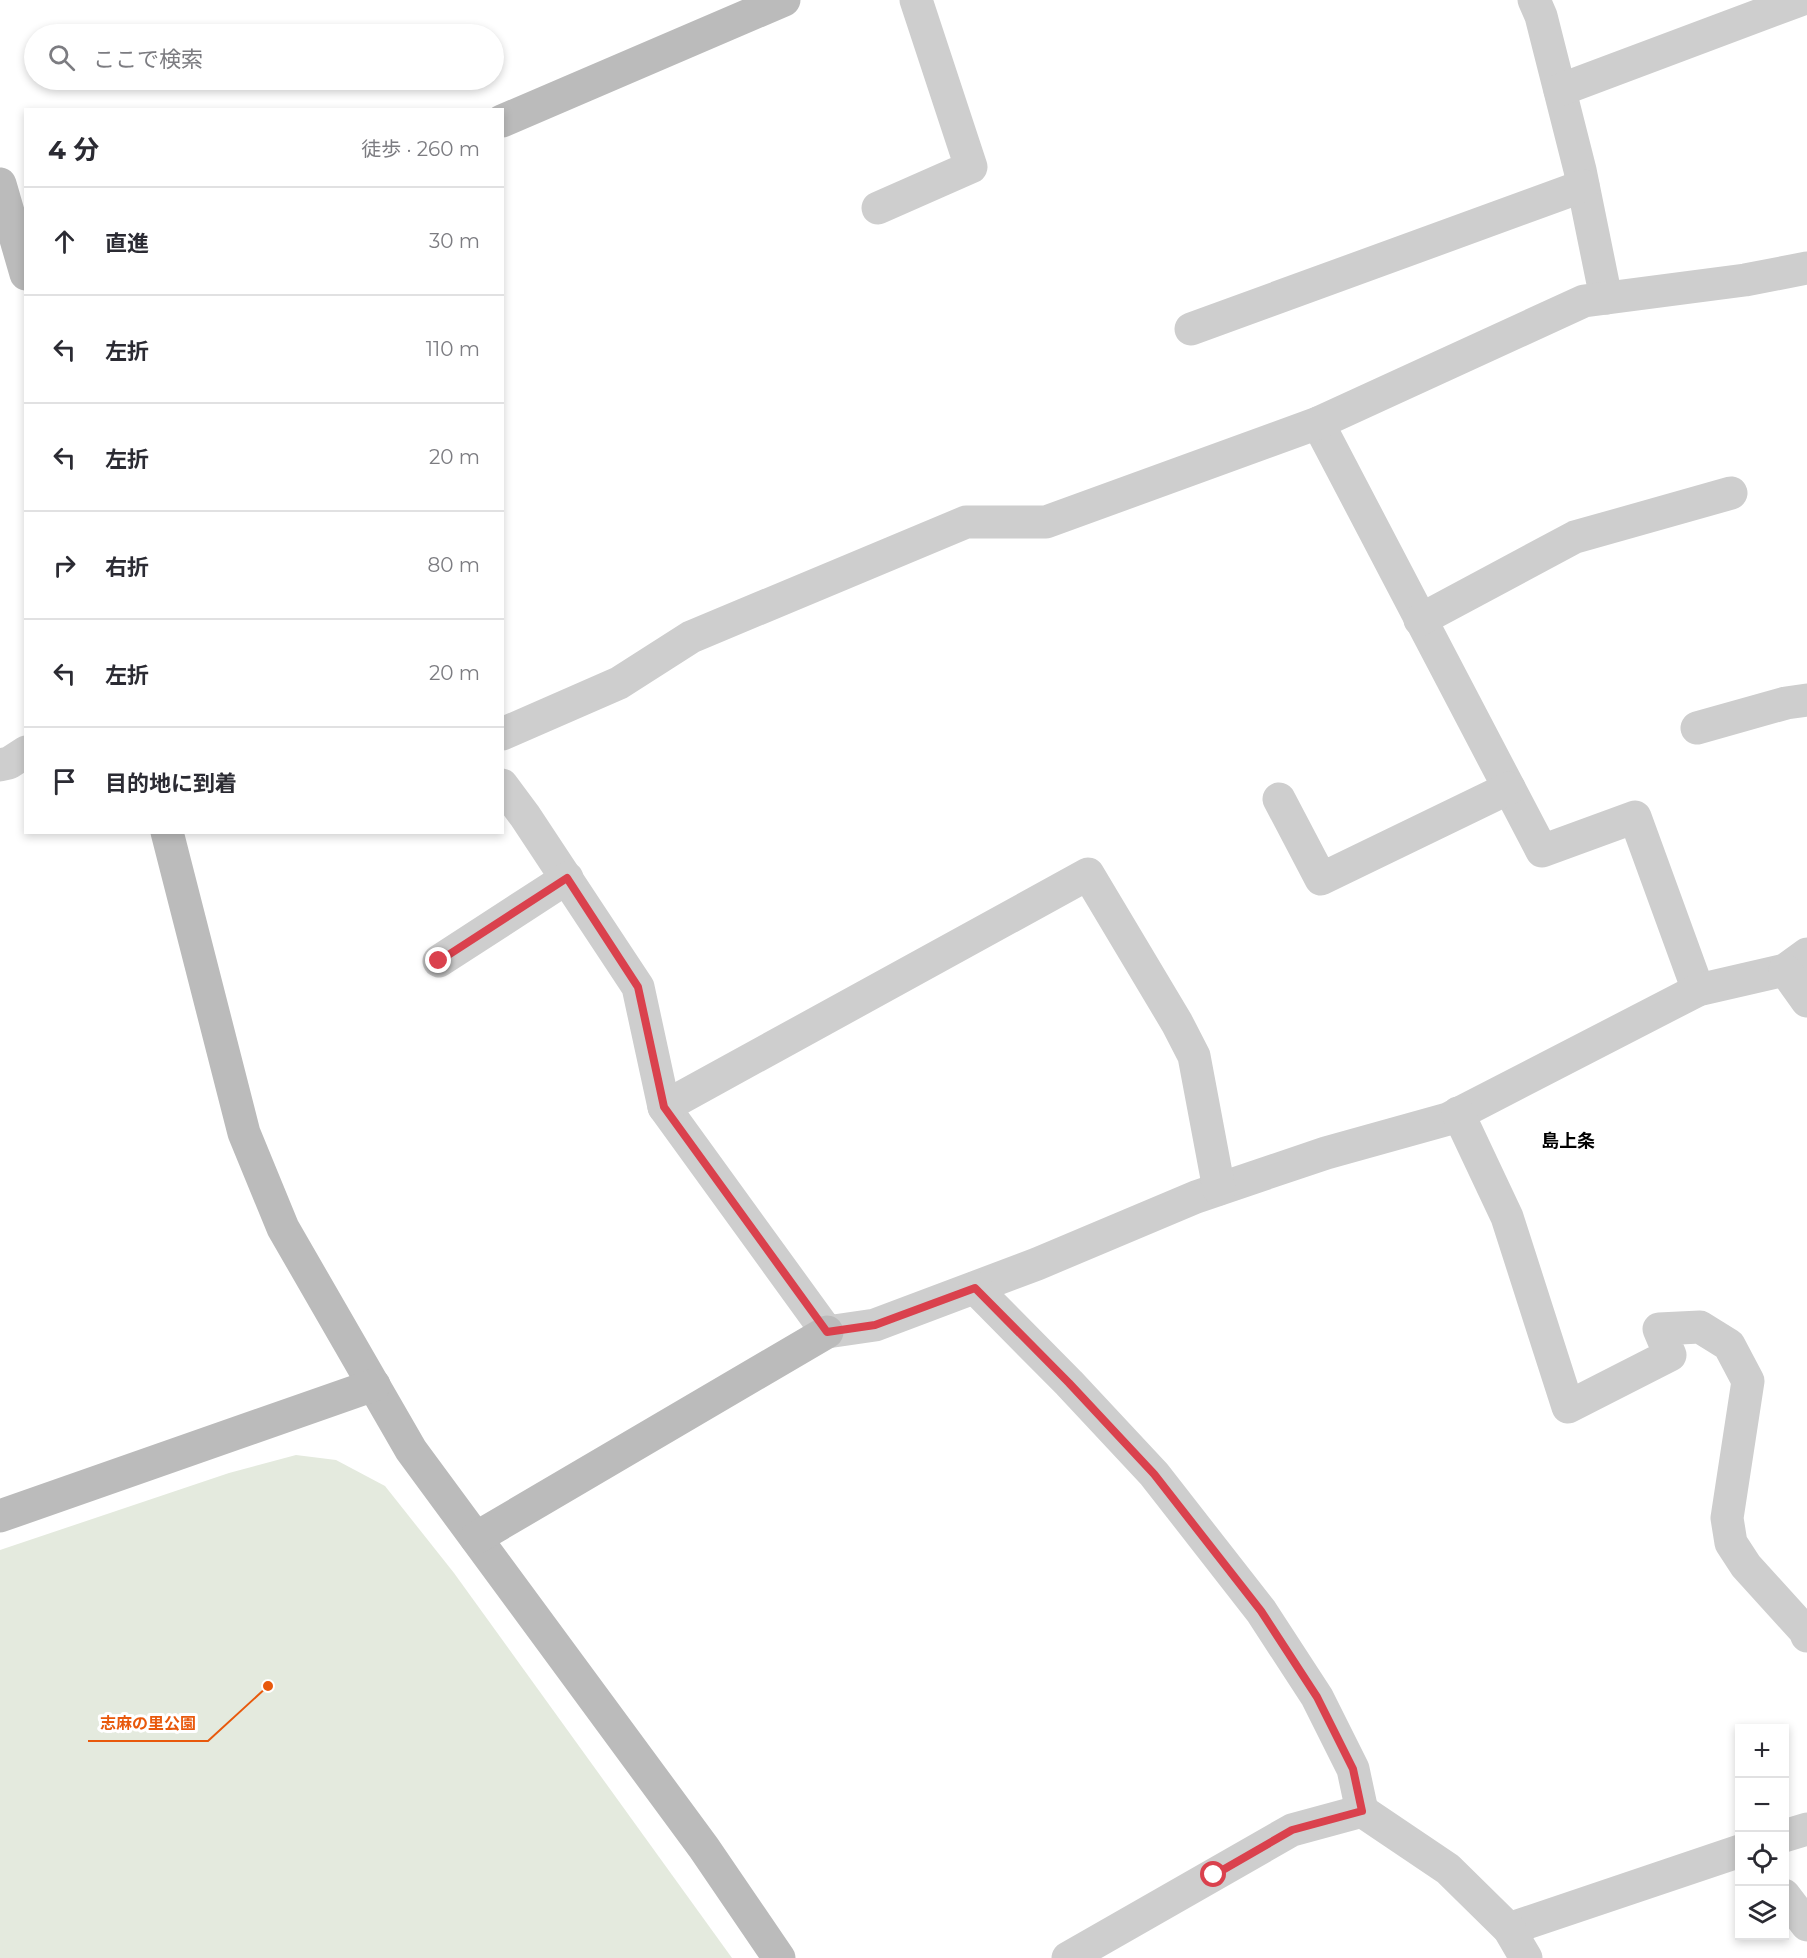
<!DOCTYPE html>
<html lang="ja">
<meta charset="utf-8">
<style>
body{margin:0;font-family:Montserrat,"Noto Sans JP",sans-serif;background:#f2f2f3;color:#2b2b33}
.controls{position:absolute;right:18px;bottom:18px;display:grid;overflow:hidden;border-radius:0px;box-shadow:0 3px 9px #0003}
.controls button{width:54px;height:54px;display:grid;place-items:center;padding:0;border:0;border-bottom:2px solid #e1e1e2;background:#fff;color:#2b2b33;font:30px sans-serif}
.stop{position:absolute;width:18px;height:18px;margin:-14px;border:4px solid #da414d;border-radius:50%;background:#fff}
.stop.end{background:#da414d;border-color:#fff;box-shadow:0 2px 6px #0008}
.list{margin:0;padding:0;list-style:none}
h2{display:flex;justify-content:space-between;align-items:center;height:78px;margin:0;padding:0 24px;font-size:26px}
h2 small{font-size:20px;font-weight:400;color:#7c7c81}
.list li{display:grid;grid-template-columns:39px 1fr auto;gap:18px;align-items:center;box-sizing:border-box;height:108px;padding:0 24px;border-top:2px solid #e1e1e2}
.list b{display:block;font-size:22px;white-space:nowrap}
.list em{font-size:20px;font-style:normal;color:#7c7c81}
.icon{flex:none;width:33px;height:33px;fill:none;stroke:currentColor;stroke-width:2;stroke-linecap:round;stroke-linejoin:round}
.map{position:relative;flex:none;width:1807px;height:1958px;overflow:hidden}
.search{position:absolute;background:#fff;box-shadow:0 3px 9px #0003;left:24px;top:24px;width:480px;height:66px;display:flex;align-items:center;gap:15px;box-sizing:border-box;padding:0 21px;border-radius:33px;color:#7c7c81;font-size:22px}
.panel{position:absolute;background:#fff;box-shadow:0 3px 9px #0003;left:24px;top:108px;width:480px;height:726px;border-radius:0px}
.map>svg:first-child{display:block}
</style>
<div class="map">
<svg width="1807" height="1958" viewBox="0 0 1807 1958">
<rect width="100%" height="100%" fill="#fff"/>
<!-- green -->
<polygon fill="#e4eade" points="296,1455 336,1460 385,1486 454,1573 732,1958 0,1958 0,1550 229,1473"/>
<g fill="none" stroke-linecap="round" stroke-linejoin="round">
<!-- street -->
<g stroke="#cecece" stroke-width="33">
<polyline points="1534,0 1541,16 1580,170 1606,298"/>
<polyline points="1560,90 1800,0"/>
<polyline points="878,208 971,167 916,0"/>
<polyline points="1191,329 1583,186"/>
<polyline points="1318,423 1542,851 1635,817 1698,990"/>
<polyline points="1420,620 1575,537 1731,493"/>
<polyline points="1697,728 1786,703 1807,700"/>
<polyline points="502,734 619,683 691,637 966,522 1046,522 1318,423 1584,301 1745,280 1807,268"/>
<polyline points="0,765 9,763 26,752"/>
<polyline points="502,785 525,816 638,987 664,1107 827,1332 875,1325 1037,1264 1196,1197 1326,1153 1448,1119 1698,990 1785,970 1807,954"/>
<polyline points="1279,799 1321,879 1509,788"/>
<polyline points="439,961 567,878"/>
<polyline points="1785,970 1807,1001"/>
<polyline points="664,1107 1088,874 1177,1023 1194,1056 1219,1189"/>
<polyline points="1458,1113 1507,1217 1568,1407 1670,1355 1659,1329 1700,1327 1729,1345 1748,1381 1727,1518 1731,1543 1746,1566 1805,1631 1807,1636"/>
<polyline points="975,1288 1069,1383 1154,1474 1261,1611 1317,1697 1353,1769 1362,1811"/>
<polyline points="1784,1836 1807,1829"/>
<polyline points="1784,1895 1807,1925"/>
<polyline points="1509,1929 1740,1851"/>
<polyline points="1068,1958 1292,1830 1362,1811 1448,1869 1509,1929 1526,1958"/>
</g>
<!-- secondary -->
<g stroke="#bbb" stroke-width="33">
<polyline points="502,121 784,0"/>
<polyline points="0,184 26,274"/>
<polyline points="167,832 244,1133 283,1228 411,1450 704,1848 779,1958"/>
<polyline points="0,1516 374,1385"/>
<polyline points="476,1538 827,1332"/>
</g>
</g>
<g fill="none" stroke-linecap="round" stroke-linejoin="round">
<!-- route -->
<polyline stroke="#da414d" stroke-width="8" points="439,961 567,878 638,987 664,1107 827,1332 875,1325 975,1288 1069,1383 1154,1474 1261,1611 1317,1697 1353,1769 1362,1811 1292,1830 1214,1875"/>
</g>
<g text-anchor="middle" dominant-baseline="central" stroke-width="6" stroke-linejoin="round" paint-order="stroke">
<!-- quarter labels -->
<g font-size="18" font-weight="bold" fill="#000" stroke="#fff">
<text x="1568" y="1141">島上条</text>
</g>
</g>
<!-- callouts -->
<path fill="none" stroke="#e8590c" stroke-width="2" d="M268 1686L208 1741H88"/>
<circle fill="#e8590c" stroke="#fff" stroke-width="2" cx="268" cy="1686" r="6"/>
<g font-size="16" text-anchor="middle" font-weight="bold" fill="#e8590c" stroke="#fff" stroke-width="6" stroke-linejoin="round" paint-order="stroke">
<text x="148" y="1729">志麻の里公園</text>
</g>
</svg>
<div class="controls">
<button>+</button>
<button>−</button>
<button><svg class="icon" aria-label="locate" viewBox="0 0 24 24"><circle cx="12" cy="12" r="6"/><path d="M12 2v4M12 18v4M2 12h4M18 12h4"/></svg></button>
<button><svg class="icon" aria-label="layers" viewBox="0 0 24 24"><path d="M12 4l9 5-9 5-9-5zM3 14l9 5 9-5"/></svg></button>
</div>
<div class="stop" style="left:1214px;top:1875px"></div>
<div class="stop end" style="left:439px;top:961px"></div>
<div class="search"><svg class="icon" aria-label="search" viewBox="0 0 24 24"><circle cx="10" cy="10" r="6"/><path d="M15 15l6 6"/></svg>ここで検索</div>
<section class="panel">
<h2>4 分<small>徒歩 · 260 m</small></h2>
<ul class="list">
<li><svg class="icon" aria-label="ahead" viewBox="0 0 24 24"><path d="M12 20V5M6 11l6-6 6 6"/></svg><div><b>直進</b></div><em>30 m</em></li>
<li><svg class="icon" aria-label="left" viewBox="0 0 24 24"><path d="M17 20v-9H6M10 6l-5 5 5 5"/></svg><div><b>左折</b></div><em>110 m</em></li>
<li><svg class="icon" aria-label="left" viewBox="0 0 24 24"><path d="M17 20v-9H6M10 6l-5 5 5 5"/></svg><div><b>左折</b></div><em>20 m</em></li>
<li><svg class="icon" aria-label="right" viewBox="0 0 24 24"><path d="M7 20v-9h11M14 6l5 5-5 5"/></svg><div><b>右折</b></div><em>80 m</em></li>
<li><svg class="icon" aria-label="left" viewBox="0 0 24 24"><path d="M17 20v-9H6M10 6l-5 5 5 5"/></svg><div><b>左折</b></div><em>20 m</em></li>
<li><svg class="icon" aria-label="arrive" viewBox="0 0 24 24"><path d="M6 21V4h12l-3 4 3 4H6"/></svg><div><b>目的地に到着</b></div></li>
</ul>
</section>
</div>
